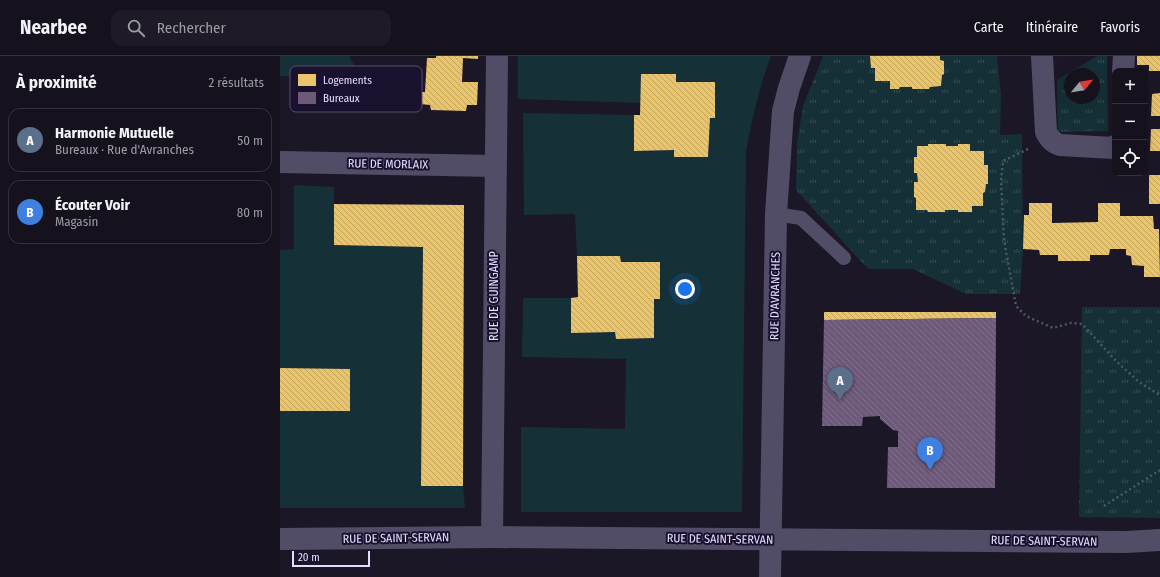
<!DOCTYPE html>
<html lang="fr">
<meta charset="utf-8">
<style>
body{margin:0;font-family:"Fira Sans Condensed",sans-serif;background:#1e1a26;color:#f1f3f6}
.controls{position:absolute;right:12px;top:12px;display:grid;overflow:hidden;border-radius:8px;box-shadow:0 4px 16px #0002}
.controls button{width:36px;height:36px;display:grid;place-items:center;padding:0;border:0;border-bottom:1px solid #34313b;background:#15111d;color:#f1f3f6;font:20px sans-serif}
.compass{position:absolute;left:784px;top:12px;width:36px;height:36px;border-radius:50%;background:#15111d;box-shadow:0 4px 16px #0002;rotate:60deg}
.scale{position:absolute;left:12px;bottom:10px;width:78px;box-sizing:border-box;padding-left:4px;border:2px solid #e5ddff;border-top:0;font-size:11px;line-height:14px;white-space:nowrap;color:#e5ddff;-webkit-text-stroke:3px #19112d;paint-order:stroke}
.you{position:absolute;left:405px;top:233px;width:14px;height:14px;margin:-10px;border:3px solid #fff;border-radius:50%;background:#1a73e8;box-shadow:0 0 0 6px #1a73e833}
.badge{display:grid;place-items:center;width:26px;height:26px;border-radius:50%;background:#8c9099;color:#fff;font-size:13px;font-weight:700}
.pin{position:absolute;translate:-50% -33px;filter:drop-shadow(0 1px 2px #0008)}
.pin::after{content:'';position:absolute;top:21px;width:14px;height:12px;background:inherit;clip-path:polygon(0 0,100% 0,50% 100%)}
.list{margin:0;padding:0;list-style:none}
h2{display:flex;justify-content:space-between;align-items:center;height:52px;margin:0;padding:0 16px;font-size:17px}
h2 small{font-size:13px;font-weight:400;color:#9d9da4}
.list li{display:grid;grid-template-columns:26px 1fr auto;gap:12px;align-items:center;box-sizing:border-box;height:64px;margin:0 8px 8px;padding:0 8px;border:1px solid #34313b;border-radius:12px}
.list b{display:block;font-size:15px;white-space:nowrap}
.list p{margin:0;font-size:13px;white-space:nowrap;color:#9d9da4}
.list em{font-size:13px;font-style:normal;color:#9d9da4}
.icon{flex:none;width:22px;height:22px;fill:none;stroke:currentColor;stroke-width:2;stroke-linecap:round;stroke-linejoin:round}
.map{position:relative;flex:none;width:880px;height:521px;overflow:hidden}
header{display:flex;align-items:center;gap:24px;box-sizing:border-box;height:56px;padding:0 20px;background:#15111d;border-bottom:1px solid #34313b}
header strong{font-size:19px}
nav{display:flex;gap:22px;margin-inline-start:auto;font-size:14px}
.search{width:280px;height:36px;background:#1e1a26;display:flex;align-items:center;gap:10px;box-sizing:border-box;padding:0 14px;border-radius:12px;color:#9d9da4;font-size:15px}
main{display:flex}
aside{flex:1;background:#15111d}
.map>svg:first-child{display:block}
</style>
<header>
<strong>Nearbee</strong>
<div class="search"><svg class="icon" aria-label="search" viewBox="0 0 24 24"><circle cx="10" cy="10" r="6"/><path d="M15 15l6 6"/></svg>Rechercher</div>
<nav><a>Carte</a><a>Itinéraire</a><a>Favoris</a></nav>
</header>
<main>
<aside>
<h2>À proximité<small>2 résultats</small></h2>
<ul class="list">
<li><span class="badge" style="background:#5c6f8a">A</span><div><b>Harmonie Mutuelle</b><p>Bureaux · Rue d'Avranches</p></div><em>50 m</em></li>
<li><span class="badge" style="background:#3f7fe0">B</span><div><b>Écouter Voir</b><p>Magasin</p></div><em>80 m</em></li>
</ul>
</aside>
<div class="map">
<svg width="880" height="521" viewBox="0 0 880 521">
<defs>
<pattern id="grass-tufts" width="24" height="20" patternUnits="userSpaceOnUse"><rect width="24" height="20" fill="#153036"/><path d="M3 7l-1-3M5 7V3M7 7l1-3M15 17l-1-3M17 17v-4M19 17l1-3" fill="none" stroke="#374e54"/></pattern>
<pattern id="homes-back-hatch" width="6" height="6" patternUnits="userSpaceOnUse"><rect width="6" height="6" fill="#e9c46a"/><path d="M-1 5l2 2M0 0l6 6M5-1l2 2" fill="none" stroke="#c0a462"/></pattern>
<pattern id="offices-back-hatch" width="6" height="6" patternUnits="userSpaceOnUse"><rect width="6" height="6" fill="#6d597a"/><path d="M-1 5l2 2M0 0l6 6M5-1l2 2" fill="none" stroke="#82708e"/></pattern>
</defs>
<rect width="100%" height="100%" fill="#1c1727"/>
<!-- grass -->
<g fill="url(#grass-tufts)" fill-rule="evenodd">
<polygon points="543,0 717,0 721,40 720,79 742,78 743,193 740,238 686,238 633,213 588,213 516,134 517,87 523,50"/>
<path d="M817,0H827L828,75L778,76L777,24ZM790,18H814V42H790Z"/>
<polygon points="802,251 880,251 880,462 799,461"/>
</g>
<!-- garden -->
<g fill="#153036">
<polygon points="0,0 69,0 83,24 0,20"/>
<path d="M238,0H491C479,32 472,63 466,96L462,456H241V371L345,373L346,303L242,301L243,242H291V276H335L336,283L374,282V243L380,242V206H341L340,200H297L295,158L244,159L243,57L354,59V95L394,94V101H428L430,62L435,61V26H396V18H362L361,47L238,43Z"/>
<polygon points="14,129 54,131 54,189 143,191 141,429 183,430 185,452 0,452 0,355 70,355 70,313 0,312 0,194 14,193"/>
</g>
<!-- homes -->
<g fill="url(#homes-back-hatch)">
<polygon points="156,0 198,0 198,3 183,2 182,26 198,26 197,49 187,49 186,55 151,54 150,49 140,48 139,36 145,36 147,2 156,2"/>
<polygon points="590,0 660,0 660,4 664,5 664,18 662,19 661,30 650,31 649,33 632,33 632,31 620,31 619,33 610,33 610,25 595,25 595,12 591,12"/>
<polygon points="857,0 880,0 880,15 869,15 869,9 857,9"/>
<polygon points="361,18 396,18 396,26 435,26 435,62 430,62 428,101 394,101 394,94 354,95 354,59 360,59"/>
<polygon points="880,37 880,60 871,60 872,38"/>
<polygon points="871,73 880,73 880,95 870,95"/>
<polygon points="648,88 666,88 666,90 678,90 678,88 690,88 690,95 704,95 704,109 708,109 708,128 706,128 705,136 703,137 703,150 692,150 692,156 678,156 678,154 665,154 665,156 648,156 647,154 636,154 636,142 634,141 634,126 638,126 637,117 634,117 634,101 637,101 637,90 648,90"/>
<rect x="869" y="119" width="11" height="29"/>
<polygon points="749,147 772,147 772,167 818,166 818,147 840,147 840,160 873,160 874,173 879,173 880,221 864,221 864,210 852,209 851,200 846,199 846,193 830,193 829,199 810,199 810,205 778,205 778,199 760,199 759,194 743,193 744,159 749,159"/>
<polygon points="54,148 184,149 183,430 141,430 143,191 54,189"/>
<polygon points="297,200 340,200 341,206 380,206 380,243 374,243 374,282 336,283 335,276 291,277 291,242 298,241"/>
<polygon points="544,256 716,256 716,262 544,264"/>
<polygon points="0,312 70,313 70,355 0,355"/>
</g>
<!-- offices -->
<polygon fill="url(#offices-back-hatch)" points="716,262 715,432 607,432 608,391 618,391 618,375 613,374 600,363 600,360 583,361 582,370 542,370 544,264"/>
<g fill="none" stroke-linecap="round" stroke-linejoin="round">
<!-- path -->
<g stroke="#4c5768" stroke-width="2.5" stroke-dasharray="2 3" stroke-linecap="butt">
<polyline points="748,93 723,105 721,126 724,184 736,250 746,260 773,272 791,267 802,268 836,305 859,326 880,339"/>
<polyline points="824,450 880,414"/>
</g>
<!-- lane -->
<polyline stroke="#514d67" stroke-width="14" points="496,158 521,162 564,202"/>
<!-- street -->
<g stroke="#514d67" stroke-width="22">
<path d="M762,0L766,76C770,83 772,86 780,89L833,92L835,90"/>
<polyline points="843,15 844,0"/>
<polyline points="0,106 215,110"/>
<polyline points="212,481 217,0"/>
<polyline points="0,483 212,481 846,486 880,484"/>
<polyline points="490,521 496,158 503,55 509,32 520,0"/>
</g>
</g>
<g text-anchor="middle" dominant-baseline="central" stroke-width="4" stroke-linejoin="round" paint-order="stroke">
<!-- street labels -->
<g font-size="12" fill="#e5ddff" stroke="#19112d">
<text transform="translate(108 108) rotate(1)">RUE DE MORLAIX</text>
<text transform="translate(214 240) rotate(-90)">RUE DE GUINGAMP</text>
<text transform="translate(495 240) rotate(-89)">RUE D'AVRANCHES</text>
<text transform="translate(116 482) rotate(-1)">RUE DE SAINT-SERVAN</text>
<text transform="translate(440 483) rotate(1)">RUE DE SAINT-SERVAN</text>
<text transform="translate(764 485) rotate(1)">RUE DE SAINT-SERVAN</text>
</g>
</g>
<!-- legend -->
<rect x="10" y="10" width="132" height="46" rx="6" fill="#19112d" stroke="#564e6c" stroke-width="1"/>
<rect x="18" y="18" width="18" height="12" fill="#e9c46a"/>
<rect x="18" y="36" width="18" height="12" fill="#6d597a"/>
<g font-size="11" fill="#e5ddff">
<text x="43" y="28">Logements</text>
<text x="43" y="46">Bureaux</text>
</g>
</svg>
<div class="controls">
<button>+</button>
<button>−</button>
<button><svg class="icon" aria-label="locate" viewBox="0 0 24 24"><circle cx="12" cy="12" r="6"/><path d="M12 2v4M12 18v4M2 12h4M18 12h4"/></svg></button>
</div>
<svg class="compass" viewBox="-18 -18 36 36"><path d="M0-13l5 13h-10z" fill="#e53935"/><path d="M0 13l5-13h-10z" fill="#9d9da4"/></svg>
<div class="scale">20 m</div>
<div class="you"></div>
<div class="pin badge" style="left:560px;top:344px;background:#5c6f8a">A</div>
<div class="pin badge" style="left:650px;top:414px;background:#3f7fe0">B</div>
</div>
</main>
